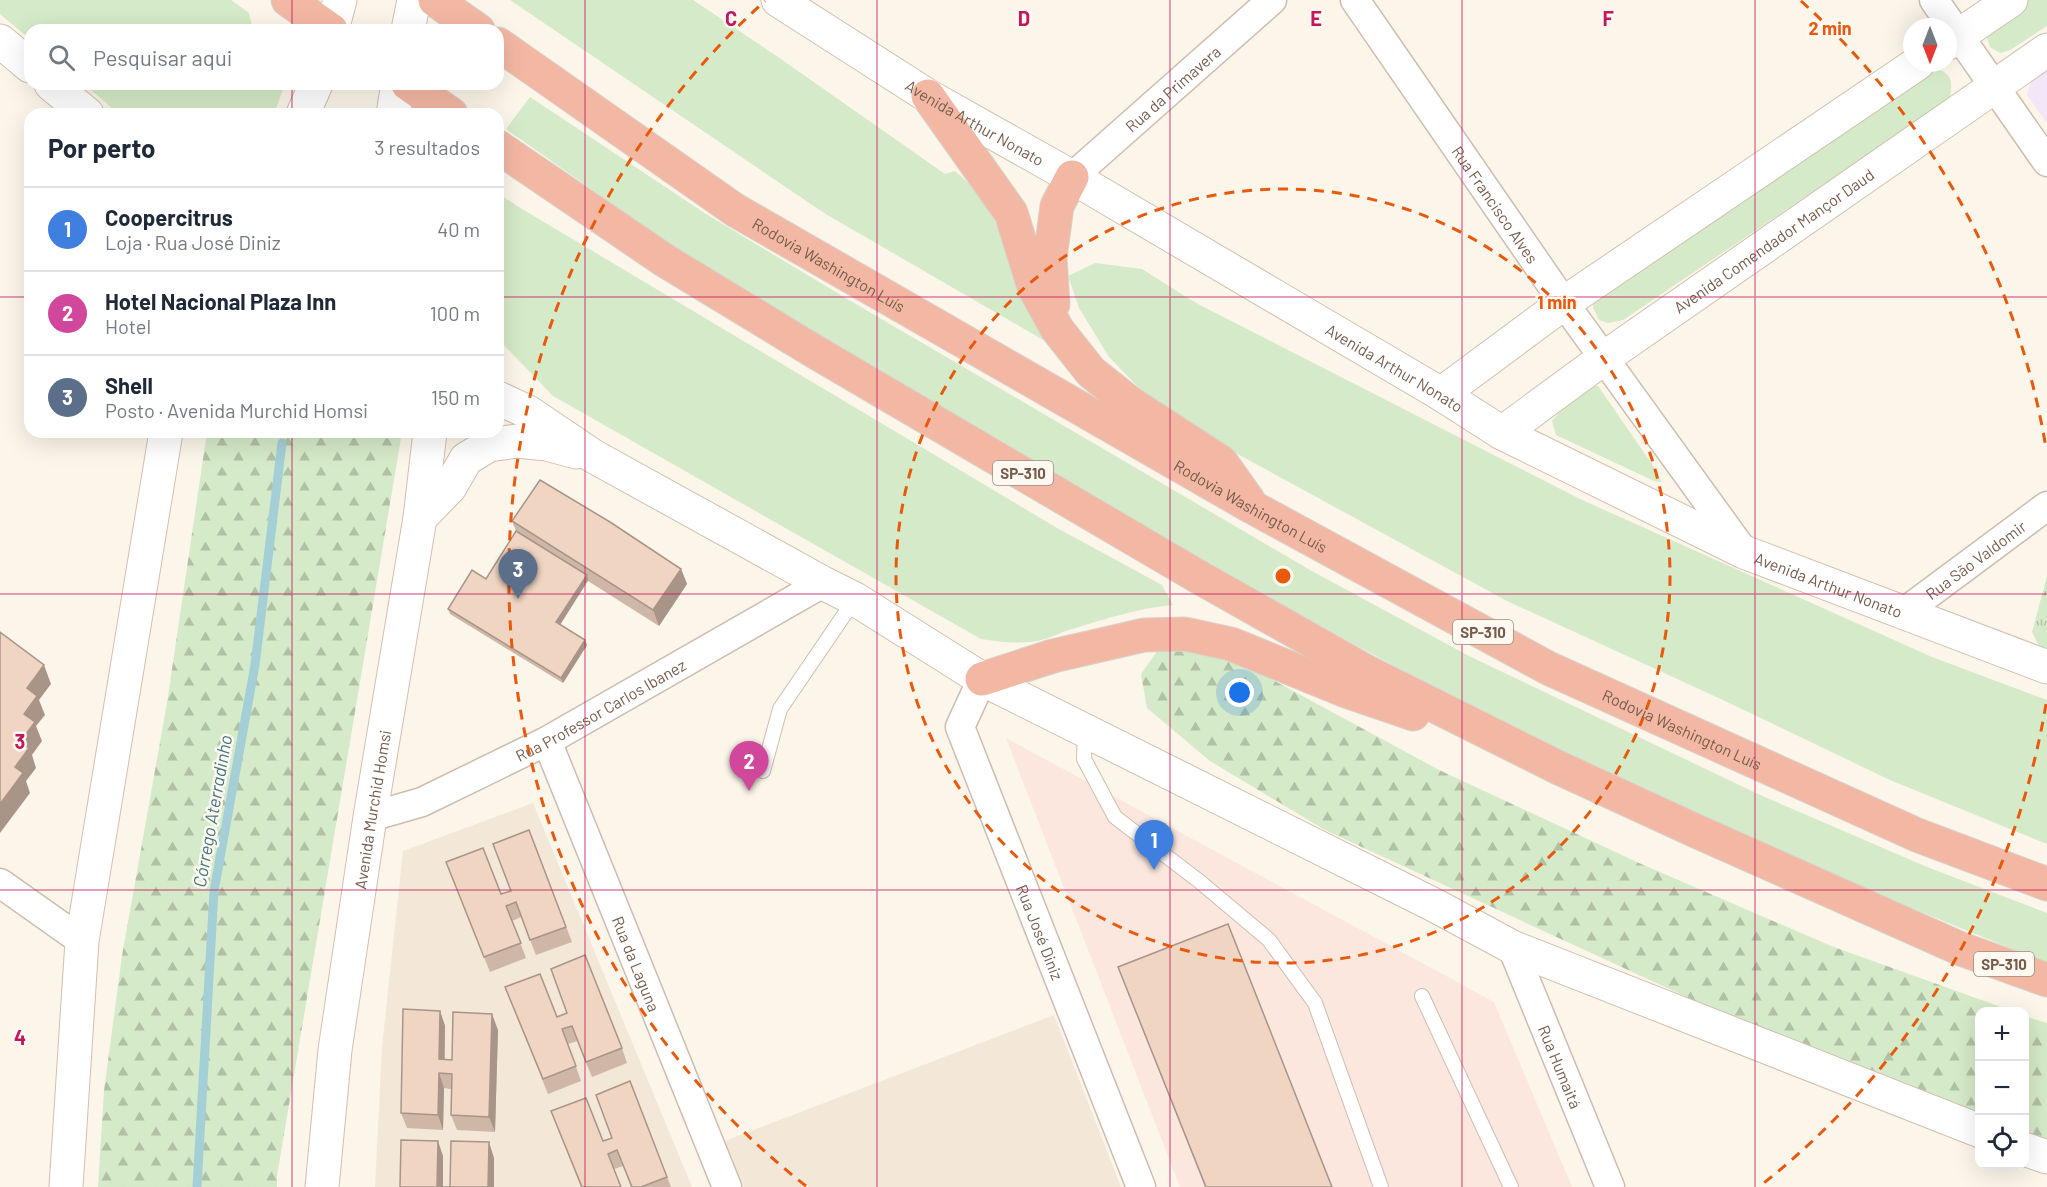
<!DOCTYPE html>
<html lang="pt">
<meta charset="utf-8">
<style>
body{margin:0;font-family:Barlow,sans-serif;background:#f6f6f7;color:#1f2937}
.controls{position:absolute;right:18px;bottom:18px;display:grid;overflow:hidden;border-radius:12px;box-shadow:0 6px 24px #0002}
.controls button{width:54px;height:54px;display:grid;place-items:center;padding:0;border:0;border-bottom:2px solid #e0e1e3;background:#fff;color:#1f2937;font:30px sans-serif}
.compass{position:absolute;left:1903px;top:18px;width:54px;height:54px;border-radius:50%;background:#fff;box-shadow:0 6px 24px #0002;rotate:180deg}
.you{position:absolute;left:1240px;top:693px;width:21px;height:21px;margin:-15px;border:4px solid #fff;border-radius:50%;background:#1a73e8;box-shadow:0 0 0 9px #1a73e833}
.badge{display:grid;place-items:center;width:39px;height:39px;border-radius:50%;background:#7c3aed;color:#fff;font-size:20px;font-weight:700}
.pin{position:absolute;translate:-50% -50px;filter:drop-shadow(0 2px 3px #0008)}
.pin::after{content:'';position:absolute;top:32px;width:21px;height:18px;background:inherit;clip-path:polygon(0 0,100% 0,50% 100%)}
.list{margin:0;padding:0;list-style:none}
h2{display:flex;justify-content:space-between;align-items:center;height:78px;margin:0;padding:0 24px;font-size:26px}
h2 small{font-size:20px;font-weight:400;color:#747a83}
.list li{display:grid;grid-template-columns:39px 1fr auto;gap:18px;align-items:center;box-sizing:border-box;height:84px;padding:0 24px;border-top:2px solid #e0e1e3}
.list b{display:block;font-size:22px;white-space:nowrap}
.list p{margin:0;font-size:20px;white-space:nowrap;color:#747a83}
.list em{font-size:20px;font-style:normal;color:#747a83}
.icon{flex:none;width:33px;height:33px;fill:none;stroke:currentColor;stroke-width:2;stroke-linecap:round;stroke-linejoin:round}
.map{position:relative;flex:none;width:2047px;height:1187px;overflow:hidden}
.search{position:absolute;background:#fff;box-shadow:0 6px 24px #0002;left:24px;top:24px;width:480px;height:66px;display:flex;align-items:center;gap:15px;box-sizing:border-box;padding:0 21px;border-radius:18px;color:#747a83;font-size:22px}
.panel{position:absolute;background:#fff;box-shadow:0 6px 24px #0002;left:24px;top:108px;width:480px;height:330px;border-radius:18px}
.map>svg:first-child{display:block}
</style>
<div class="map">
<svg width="2047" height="1187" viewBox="0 0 2047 1187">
<defs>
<pattern id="forest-firs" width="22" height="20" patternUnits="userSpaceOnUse" patternTransform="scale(1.5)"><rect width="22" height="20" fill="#d5eac8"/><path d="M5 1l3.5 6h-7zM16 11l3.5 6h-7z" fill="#b1c1a5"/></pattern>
<pattern id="park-tufts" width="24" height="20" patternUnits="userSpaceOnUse" patternTransform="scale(1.5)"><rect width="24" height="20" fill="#d5eac8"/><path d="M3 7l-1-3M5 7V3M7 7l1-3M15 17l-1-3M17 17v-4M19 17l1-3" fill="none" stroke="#b1c1a5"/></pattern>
</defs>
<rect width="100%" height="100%" fill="#fcf5e9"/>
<!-- residential -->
<g fill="#f3e7d8">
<polygon points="533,803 692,1187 375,1187 382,1047 403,851"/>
<polygon points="1054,1015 1121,1187 744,1187 725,1141"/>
</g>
<!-- commercial -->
<polygon fill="#fbe7de" points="1006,738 1494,1002 1572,1187 1180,1187"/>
<!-- education -->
<polygon fill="#f2e6f8" points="2047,58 2047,123 2027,95 2035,66"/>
<!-- grass -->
<g fill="#d5eac8">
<polygon points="0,0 231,0 249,13 253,30 30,30 30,39 0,14"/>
<polygon points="510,0 693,0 778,57 945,174 955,171 984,197 1050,344 824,213"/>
<polygon points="2022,0 2047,0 2047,26 2010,50 2000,53 1990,47 1986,35"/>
<path d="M1930,66C1951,74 1953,76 1950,99L1623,320L1608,323L1599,320L1593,308V296Z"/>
<polygon points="84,84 285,84 274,114 119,114"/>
<path d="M530,97L706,214L849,300L1310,570L1469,656L1758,794L1927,867L2047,913V963C1845,882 1644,797 1451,696C1326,631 1204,560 1081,490C946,412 811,334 680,250C621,212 564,169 506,129Z"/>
<path d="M498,193L517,206L1057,528L1162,585L1173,605C1139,608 1105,619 1072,629C1061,632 1049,639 1037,641C1017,644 1000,642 981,639L553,396L498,339Z"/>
<polygon points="1095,263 1142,269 1196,303 1580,499 1932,657 2047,700 2047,844 1890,780 1723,700 1507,601 1201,434 1149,398 1109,357 1079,308 1068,276"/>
<polygon points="1598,386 1658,473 1661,482 1654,481 1556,435 1552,421 1582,387"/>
</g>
<!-- forest -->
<g fill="url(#forest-firs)">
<polygon points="207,432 402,432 277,1176 277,1187 98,1187 104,1091 122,956 167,703"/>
<polygon points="1158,650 1188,650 1218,656 1273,680 1439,770 1639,863 1831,946 2012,1011 1980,1012 1979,1117 1704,1005 1325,830 1210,761 1147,708 1141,674"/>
<polygon points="2024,1016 2047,1023 2047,1140 2025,1133"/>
</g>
<!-- park -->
<polygon fill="url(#park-tufts)" points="2047,576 2047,654 2042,652 2032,632"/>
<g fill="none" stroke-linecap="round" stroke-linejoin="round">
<!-- stream -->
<polyline stroke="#a4cfd7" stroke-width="9" points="197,1187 214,891 255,665 282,443"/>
<!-- lane casing -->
<g stroke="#cebdaf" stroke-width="16">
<g id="lane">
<polyline points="1085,732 1084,759 1115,817 1199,881 1269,940 1315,1003 1381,1187"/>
<polyline points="763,771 780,709 855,599"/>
<polyline points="1422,996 1511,1187"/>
</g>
</g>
<!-- street casing -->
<g stroke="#cebdaf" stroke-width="31">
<g id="street">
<path id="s1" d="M1355,0L1564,303L1744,552"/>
<polyline points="1934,0 2047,162"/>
<path id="s2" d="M1072,177L1272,0"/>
<path id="s3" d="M1903,613L2047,506"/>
<path id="s4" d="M982,679L960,727L1141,1187"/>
<path id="s5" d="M547,741L727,1187"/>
<path id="s6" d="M370,817L422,802L547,741L823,583"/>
<polyline points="0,883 82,941"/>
<path id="s7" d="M1512,947L1610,1187"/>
</g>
</g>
<!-- secondary casing -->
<g stroke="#d3bfaf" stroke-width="35">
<g id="secondary">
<path id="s8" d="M778,0L928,96L1072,177L1441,394L1502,433L1744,552L2047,667"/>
<polyline points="332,30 340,0"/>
<polyline points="408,30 414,0"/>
<polyline points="0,41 30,66"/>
<polyline points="1948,43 2011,0"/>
<polyline points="51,84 87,114"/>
<polyline points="303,114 316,84"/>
<polyline points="393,114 398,84"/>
<polyline points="1441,394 1564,303 1918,63"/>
<polyline points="498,398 528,412 593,456 823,583 855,599 982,679 1436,906 1512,947 1980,1131"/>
<path id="s9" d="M1502,433L1604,358L2047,50"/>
<polyline points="420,518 450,487 466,459 489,445 517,441 547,444 576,452"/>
<polyline points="2024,1149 2047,1157"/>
<polyline points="66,1187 82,941 166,432"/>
<path id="s10" d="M322,1187L335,1050L370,817L420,518L430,432"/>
</g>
</g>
<!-- highway casing -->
<g stroke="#d9d1cd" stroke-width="35">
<g id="highway">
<polyline points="288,0 331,30"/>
<polyline points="435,0 478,30"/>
<path id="s11" d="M498,44L735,210L1252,507L1548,668L1917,835L2047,884"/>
<polyline points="408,84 451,114"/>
<polyline points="928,96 1011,213 1034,287 1057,329 1091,372 1130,403 1221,462 1248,500"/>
<polyline points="498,147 664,260 812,350 1197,576 1369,673 1557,767 1696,831 1961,949 2047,980"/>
<polyline points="1053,304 1050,258 1057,206 1072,177"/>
<polyline points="982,679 1053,656 1144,635 1185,634 1231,644 1346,691 1413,714"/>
</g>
</g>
<!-- lane -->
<use href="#lane" stroke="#fff" stroke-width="14"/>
<!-- street -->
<use href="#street" stroke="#fff" stroke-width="28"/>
<!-- secondary -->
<use href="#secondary" stroke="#fff" stroke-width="33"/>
<!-- highway -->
<use href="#highway" stroke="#f3b8a3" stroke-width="33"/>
</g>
<!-- wall -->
<g fill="#ceb7a7">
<polygon points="512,521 681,569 687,584 659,626 588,581 560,625 587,645 563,683 450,614 448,609 486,579 516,531"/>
<polygon points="529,830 572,942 536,955 521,917 512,921 526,958 490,972 446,862 501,894 511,891"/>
<polygon points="1118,967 1332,1187 1205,1187"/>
<polygon points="505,987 557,1017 622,1048 627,1063 592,1077 577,1041 568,1044 581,1081 548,1094"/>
<polygon points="440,1011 445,1026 445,1059 452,1060 498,1030 495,1132 457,1130 451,1115 451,1089 444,1088 443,1130 407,1128 401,1113"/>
<polygon points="630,1081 671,1187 631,1187 623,1166 614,1169 621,1187 581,1187 551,1111 603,1141 612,1138"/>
</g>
<!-- shaded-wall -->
<g fill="#a89588">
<polygon points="681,569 687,584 659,626 653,610"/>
<polygon points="587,575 588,580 558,628 556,622"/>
<polygon points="585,640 587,645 563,683 561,678"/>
<polygon points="44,665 51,684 39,700 45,715 36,726 42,741 32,755 36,768 26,781 30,793 0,833 0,804 15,767 20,742 27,688"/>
<polygon points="440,1011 445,1026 444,1074 439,1059"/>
<polygon points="492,1014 498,1030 495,1132 489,1117"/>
<polygon points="439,1073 444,1088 443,1130 438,1115"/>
<polygon points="438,1141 443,1156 443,1187 437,1187"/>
<polygon points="489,1142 494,1158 494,1187 488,1187"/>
</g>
<!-- building -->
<g fill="#f0d5c2" stroke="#a89588" stroke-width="1.5">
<polygon points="540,480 610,522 681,569 653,610 512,521"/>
<polygon points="516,531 587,575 556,622 585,640 561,678 448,609 472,570 486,579"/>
<polygon points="0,632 44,665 27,688 37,696 24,714 35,722 20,742 29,748 15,767 23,773 0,804"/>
<polygon points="529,830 566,927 530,940 516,902 506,906 521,943 484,957 446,862 483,848 501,894 511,891 493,844"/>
<polygon points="1228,924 1332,1187 1206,1187 1118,967"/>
<polygon points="585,955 622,1048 586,1062 572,1026 562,1029 576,1066 543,1079 505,987 540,974 557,1017 567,1013 551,969"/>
<polygon points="403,1009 440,1011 439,1059 452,1060 453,1012 492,1014 489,1117 451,1115 452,1074 439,1073 438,1115 401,1113"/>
<polygon points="630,1081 667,1177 641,1187 632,1187 617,1150 608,1154 621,1187 582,1187 551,1111 586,1098 603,1141 612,1138 596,1095"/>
<polygon points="401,1140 438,1141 437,1187 450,1187 451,1141 489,1142 488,1187 400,1187"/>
</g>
<!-- grid -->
<path fill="none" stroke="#c2185b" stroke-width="1.5" stroke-opacity="0.55" d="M292,0V30M585,0V1187M877,0V1187M1170,0V1187M1462,0V1187M1755,0V1187M292,84V114M0,297H30M498,297H2047M292,432V1187M0,594H2047M0,890H2047"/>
<!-- distance rings -->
<g fill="none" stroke="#e8590c" stroke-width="3" stroke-dasharray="10 8">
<circle cx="1283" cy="576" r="387"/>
<path d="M2046 704A774 774 0 0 1 1760 1186M806 1186A774 774 0 0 1 765 1M1801 1A774 774 0 0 1 2046 448"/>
</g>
<g text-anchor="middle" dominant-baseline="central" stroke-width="5" stroke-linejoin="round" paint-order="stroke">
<!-- shield labels -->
<g fill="#fef9f0" stroke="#9f8b7e" stroke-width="1.5">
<rect x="993" y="461" width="60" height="24" rx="4.5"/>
<rect x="1453" y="620" width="60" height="24" rx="4.5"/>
<rect x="1974" y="952" width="60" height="24" rx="4.5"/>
</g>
<g font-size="15" font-weight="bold" fill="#765c4d">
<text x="1023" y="473">SP-310</text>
<text x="1483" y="632">SP-310</text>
<text x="2004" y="964">SP-310</text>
</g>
<!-- street labels -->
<g font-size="16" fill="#765c4d" stroke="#fef9f0">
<text stroke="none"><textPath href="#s2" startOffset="134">Rua da Primavera</textPath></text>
<text stroke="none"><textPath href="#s8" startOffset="232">Avenida Arthur Nonato</textPath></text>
<text stroke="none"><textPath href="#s1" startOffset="248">Rua Francisco Alves</textPath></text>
<text stroke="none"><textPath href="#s9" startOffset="333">Avenida Comendador Mançor Daud</textPath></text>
<text stroke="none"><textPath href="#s11" startOffset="398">Rodovia Washington Luís</textPath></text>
<text stroke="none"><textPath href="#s8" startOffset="718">Avenida Arthur Nonato</textPath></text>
<text stroke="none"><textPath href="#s11" startOffset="884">Rodovia Washington Luís</textPath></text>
<text stroke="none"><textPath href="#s3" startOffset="90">Rua São Valdomir</textPath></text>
<text stroke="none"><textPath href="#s8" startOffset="1204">Avenida Arthur Nonato</textPath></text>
<text stroke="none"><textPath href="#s6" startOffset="255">Rua Professor Carlos Ibanez</textPath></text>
<text stroke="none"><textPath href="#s11" startOffset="1370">Rodovia Washington Luís</textPath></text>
<text stroke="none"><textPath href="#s10" startOffset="381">Avenida Murchid Homsi</textPath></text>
<text stroke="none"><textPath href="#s4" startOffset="273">Rua José Diniz</textPath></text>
<text stroke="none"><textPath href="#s5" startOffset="240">Rua da Laguna</textPath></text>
<text stroke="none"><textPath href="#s7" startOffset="129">Rua Humaitá</textPath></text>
</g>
<!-- water labels -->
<g font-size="18" font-style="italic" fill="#447781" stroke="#fef9f0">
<text transform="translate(212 811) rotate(-80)">Córrego Aterradinho</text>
</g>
</g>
<g font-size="20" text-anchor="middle" font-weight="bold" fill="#c2185b" stroke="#fef9f0" stroke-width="5" stroke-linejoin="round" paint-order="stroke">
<text x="731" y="26">C</text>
<text x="1024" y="26">D</text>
<text x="1316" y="26">E</text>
<text x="1608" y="26">F</text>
<text x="20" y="749">3</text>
<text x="20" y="1045">4</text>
</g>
<circle cx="1283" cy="576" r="9" fill="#e8590c" stroke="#fef9f0" stroke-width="3"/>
<g font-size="18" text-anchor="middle" font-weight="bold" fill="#e8590c" stroke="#fef9f0" stroke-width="5" stroke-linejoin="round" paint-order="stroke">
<text x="1830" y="35">2 min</text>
<text x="1557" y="309">1 min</text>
</g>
</svg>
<div class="controls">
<button>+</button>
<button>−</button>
<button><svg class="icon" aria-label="locate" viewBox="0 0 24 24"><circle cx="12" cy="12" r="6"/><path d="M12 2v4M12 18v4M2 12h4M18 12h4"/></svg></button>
</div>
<svg class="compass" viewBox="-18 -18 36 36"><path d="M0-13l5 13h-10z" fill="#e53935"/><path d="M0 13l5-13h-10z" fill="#747a83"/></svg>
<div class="you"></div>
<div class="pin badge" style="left:1154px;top:870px;background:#3f7fe0">1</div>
<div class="pin badge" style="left:749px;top:791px;background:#d1479c">2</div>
<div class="pin badge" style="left:518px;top:599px;background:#5c6f8a">3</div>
<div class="search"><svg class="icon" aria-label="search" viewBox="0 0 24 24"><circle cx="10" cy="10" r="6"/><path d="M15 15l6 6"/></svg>Pesquisar aqui</div>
<section class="panel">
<h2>Por perto<small>3 resultados</small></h2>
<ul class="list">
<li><span class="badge" style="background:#3f7fe0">1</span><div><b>Coopercitrus</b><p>Loja · Rua José Diniz</p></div><em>40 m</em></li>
<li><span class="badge" style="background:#d1479c">2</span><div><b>Hotel Nacional Plaza Inn</b><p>Hotel</p></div><em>100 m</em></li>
<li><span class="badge" style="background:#5c6f8a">3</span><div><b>Shell</b><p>Posto · Avenida Murchid Homsi</p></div><em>150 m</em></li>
</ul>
</section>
</div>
